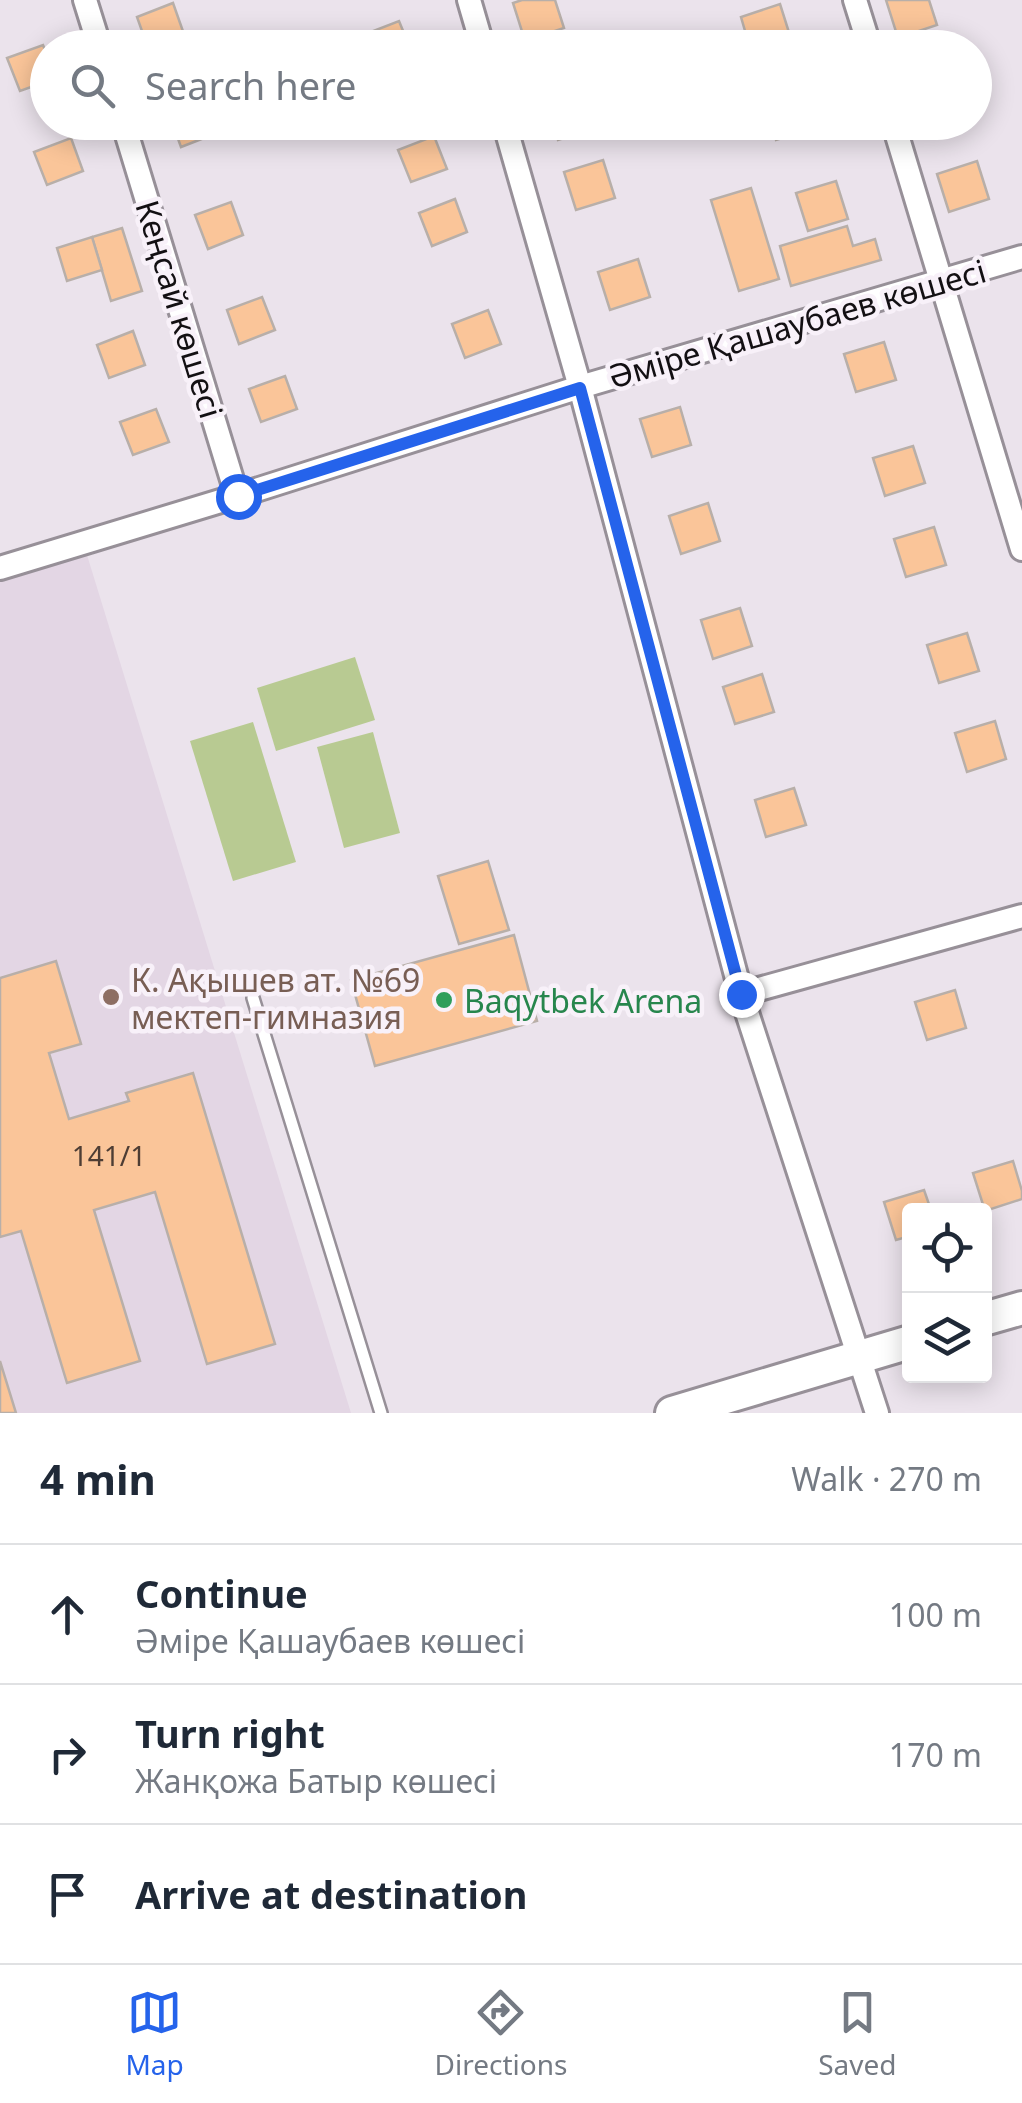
<!DOCTYPE html>
<meta charset="utf-8">
<style>
body{margin:0;font-family:"Noto Sans",sans-serif;background:#f2f2f3;color:#1f2937}
.controls{position:absolute;right:30px;bottom:30px;display:grid;overflow:hidden;border-radius:10px;box-shadow:0 5px 25px #0003}
.controls button{width:90px;height:90px;display:grid;place-items:center;padding:0;border:0;border-bottom:2px solid #e0e1e3;background:#fff;color:#1f2937;font:50px sans-serif}
.stop{position:absolute;width:30px;height:30px;margin:-22px;border:8px solid #2563eb;border-radius:50%;background:#fff}
.stop.end{background:#2563eb;border-color:#fff;box-shadow:0 2px 10px #0008}
.list{margin:0;padding:0;list-style:none}
h2{display:flex;justify-content:space-between;align-items:center;height:130px;margin:0;padding:0 40px;font-size:42px}
h2 small{font-size:32px;font-weight:400;color:#747a83}
.list li{display:grid;grid-template-columns:65px 1fr auto;gap:30px;align-items:center;box-sizing:border-box;height:140px;padding:0 40px;border-top:2px solid #e0e1e3}
.list b{display:block;font-size:38px;white-space:nowrap}
.list p{margin:0;font-size:32px;white-space:nowrap;color:#747a83}
.list em{font-size:32px;font-style:normal;color:#747a83}
.icon{flex:none;width:55px;height:55px;fill:none;stroke:currentColor;stroke-width:2;stroke-linecap:round;stroke-linejoin:round}
.map{position:relative;flex:none;width:1022px;height:1413px;overflow:hidden}
.search{position:absolute;background:#fff;box-shadow:0 5px 25px #0003;left:30px;right:30px;top:30px;height:110px;display:flex;align-items:center;gap:25px;box-sizing:border-box;padding:0 35px;border-radius:55px;color:#747a83;font-size:38px}
.sheet{height:550px;background:#fff}
nav{display:flex;justify-content:space-around;align-items:center;box-sizing:border-box;height:140px;border-top:2px solid #e0e1e3;background:#fff;font-size:28px;color:#747a83}
nav a{display:grid;justify-items:center;gap:5px}
nav .on{color:#2563eb}
.map>svg:first-child{display:block}
</style>
<div class="map">
<svg width="1022" height="1413" viewBox="0 0 1022 1413">
<rect width="100%" height="100%" fill="#ebe3ec"/>
<!-- built -->
<polygon fill="#e3d6e4" points="87,555 351,1413 0,1413 0,582"/>
<!-- green -->
<g fill="#b8ca92">
<polygon points="355,657 375,720 276,751 257,688"/>
<polygon points="253,722 296,862 233,881 190,741"/>
<polygon points="373,732 400,833 344,848 317,747"/>
</g>
<!-- building -->
<g fill="#fac599" stroke="#b8afa9" stroke-width="2.5">
<polygon points="522,0 555,0 564,28 525,41 513,3"/>
<polygon points="886,0 929,0 937,25 898,38"/>
<polygon points="173,3 185,37 156,48 148,48 137,17"/>
<polygon points="780,4 792,42 775,48 750,48 741,17"/>
<polygon points="399,21 410,48 368,48 363,35"/>
<polygon points="43,45 48,57 48,81 20,91 7,58"/>
<polygon points="172,122 213,122 217,133 181,147"/>
<polygon points="552,122 596,122 597,128 558,140"/>
<polygon points="771,122 814,122 816,128 776,140"/>
<polygon points="434,136 447,169 411,182 398,150"/>
<polygon points="71,138 83,171 47,185 34,152"/>
<polygon points="603,160 615,198 576,210 564,172"/>
<polygon points="977,161 989,199 949,212 937,174"/>
<polygon points="836,181 848,219 808,231 796,193"/>
<polygon points="751,188 779,279 739,291 711,200"/>
<polygon points="455,199 467,232 432,246 419,213"/>
<polygon points="231,202 243,235 208,249 195,215"/>
<polygon points="847,226 853,246 875,239 881,260 791,286 780,246"/>
<polygon points="122,228 142,291 111,301 92,237"/>
<polygon points="92,237 102,270 67,281 57,248"/>
<polygon points="638,259 650,297 610,310 598,272"/>
<polygon points="262,297 275,330 239,344 227,310"/>
<polygon points="488,310 501,344 465,358 452,324"/>
<polygon points="133,331 145,365 109,378 97,345"/>
<polygon points="884,342 896,380 856,392 844,354"/>
<polygon points="285,376 297,409 261,422 249,389"/>
<polygon points="680,407 691,445 652,457 640,419"/>
<polygon points="156,409 169,442 133,455 120,422"/>
<polygon points="913,446 925,483 885,496 873,458"/>
<polygon points="708,503 720,541 681,554 669,516"/>
<polygon points="934,527 946,565 906,577 894,539"/>
<polygon points="740,608 752,646 713,659 701,620"/>
<polygon points="967,633 979,671 939,683 927,645"/>
<polygon points="762,674 774,712 735,724 723,687"/>
<polygon points="995,721 1006,759 967,772 955,733"/>
<polygon points="794,788 806,825 766,837 755,800"/>
<polygon points="488,861 509,930 459,944 438,876"/>
<polygon points="514,935 537,1021 375,1066 351,980"/>
<polygon points="56,961 81,1044 49,1053 69,1119 129,1101 126,1093 193,1073 275,1344 207,1364 155,1192 94,1210 140,1361 67,1383 21,1231 0,1237 0,978"/>
<polygon points="955,990 966,1028 927,1040 915,1002"/>
<polygon points="1013,1161 1022,1191 1022,1199 985,1211 973,1173"/>
<polygon points="924,1190 931,1210 910,1210 910,1236 896,1240 884,1202"/>
<polygon points="0,1361 16,1413 0,1413"/>
</g>
<g fill="none" stroke-linecap="round" stroke-linejoin="round">
<!-- lane casing -->
<g stroke="#979098" stroke-width="16">
<polyline id="lane" points="253,998 381,1413"/>
</g>
<!-- street casing -->
<g stroke="#979098" stroke-width="28">
<g id="street">
<polyline points="85,0 100,48"/>
<polyline points="469,0 483,48"/>
<polyline points="855,0 870,48"/>
<polyline points="123,122 237,496"/>
<polyline points="504,122 580,387 741,994 877,1413"/>
<polyline points="893,122 1022,549"/>
<polyline points="0,568 237,496 580,387 1022,257"/>
<polyline points="741,994 1022,916"/>
</g>
</g>
<!-- secondary casing -->
<g stroke="#979098" stroke-width="38">
<g id="secondary">
<polyline points="984,1319 1022,1308"/>
<polyline points="672,1413 910,1342"/>
</g>
</g>
<!-- lane -->
<use href="#lane" stroke="#fff" stroke-width="11"/>
<!-- street -->
<use href="#street" stroke="#fff" stroke-width="22"/>
<!-- secondary -->
<use href="#secondary" stroke="#fff" stroke-width="32"/>
</g>
<g fill="none" stroke-linecap="round" stroke-linejoin="round">
<!-- route -->
<polyline stroke="#2563eb" stroke-width="12" points="238,496 580,388 741,994"/>
</g>
<!-- markers -->
<circle fill="#8d6e63" stroke="#f8f1f9" stroke-width="4" cx="111" cy="997" r="10"/>
<circle fill="#2e9e5b" stroke="#f8f1f9" stroke-width="4" cx="444" cy="1000" r="10"/>
<g text-anchor="middle" dominant-baseline="central" stroke-width="9" stroke-linejoin="round" paint-order="stroke">
<!-- number labels -->
<g font-size="28" fill="#4d3d34">
<text x="109" y="1155">141/1</text>
</g>
<!-- street labels -->
<g font-size="32" fill="#131013" stroke="#f8f1f9">
<text transform="translate(180 309) rotate(73)">Кеңсай көшесі</text>
<text transform="translate(797 323) rotate(-16)">Әміре Қашаубаев көшесі</text>
</g>
<!-- education labels -->
<g font-size="32" fill="#785e54" stroke="#f8f1f9" text-anchor="start">
<text x="131" y="979">К. Ақышев ат. №69<tspan x="131" dy="37">мектеп-гимназия</tspan></text>
</g>
<!-- leisure labels -->
<g font-size="32" fill="#27864d" stroke="#f8f1f9" text-anchor="start">
<text x="464" y="1000">Baqytbek Arena</text>
</g>
</g>
</svg>
<div class="controls">
<button><svg class="icon" aria-label="locate" viewBox="0 0 24 24"><circle cx="12" cy="12" r="6"/><path d="M12 2v4M12 18v4M2 12h4M18 12h4"/></svg></button>
<button><svg class="icon" aria-label="layers" viewBox="0 0 24 24"><path d="M12 4l9 5-9 5-9-5zM3 14l9 5 9-5"/></svg></button>
</div>
<div class="stop" style="left:238px;top:496px"></div>
<div class="stop end" style="left:741px;top:994px"></div>
<div class="search"><svg class="icon" aria-label="search" viewBox="0 0 24 24"><circle cx="10" cy="10" r="6"/><path d="M15 15l6 6"/></svg>Search here</div>
</div>
<section class="sheet">
<h2>4 min<small>Walk · 270 m</small></h2>
<ul class="list">
<li><svg class="icon" aria-label="ahead" viewBox="0 0 24 24"><path d="M12 20V5M6 11l6-6 6 6"/></svg><div><b>Continue</b><p>Әміре Қашаубаев көшесі</p></div><em>100 m</em></li>
<li><svg class="icon" aria-label="right" viewBox="0 0 24 24"><path d="M7 20v-9h11M14 6l5 5-5 5"/></svg><div><b>Turn right</b><p>Жанқожа Батыр көшесі</p></div><em>170 m</em></li>
<li><svg class="icon" aria-label="arrive" viewBox="0 0 24 24"><path d="M6 21V4h12l-3 4 3 4H6"/></svg><div><b>Arrive at destination</b></div></li>
</ul>
</section>
<nav>
<a class="on"><svg class="icon" aria-label="map" viewBox="0 0 24 24"><path d="M3 6l6-2 6 2 6-2v14l-6 2-6-2-6 2zM9 4v14M15 6v14"/></svg>Map</a>
<a><svg class="icon" aria-label="directions" viewBox="0 0 24 24"><path d="M12 3l9 9-9 9-9-9zM9 14v-3h6M13 9l2 2-2 2"/></svg>Directions</a>
<a><svg class="icon" aria-label="saved" viewBox="0 0 24 24"><path d="M7 4h10v16l-5-4-5 4z"/></svg>Saved</a>
</nav>
